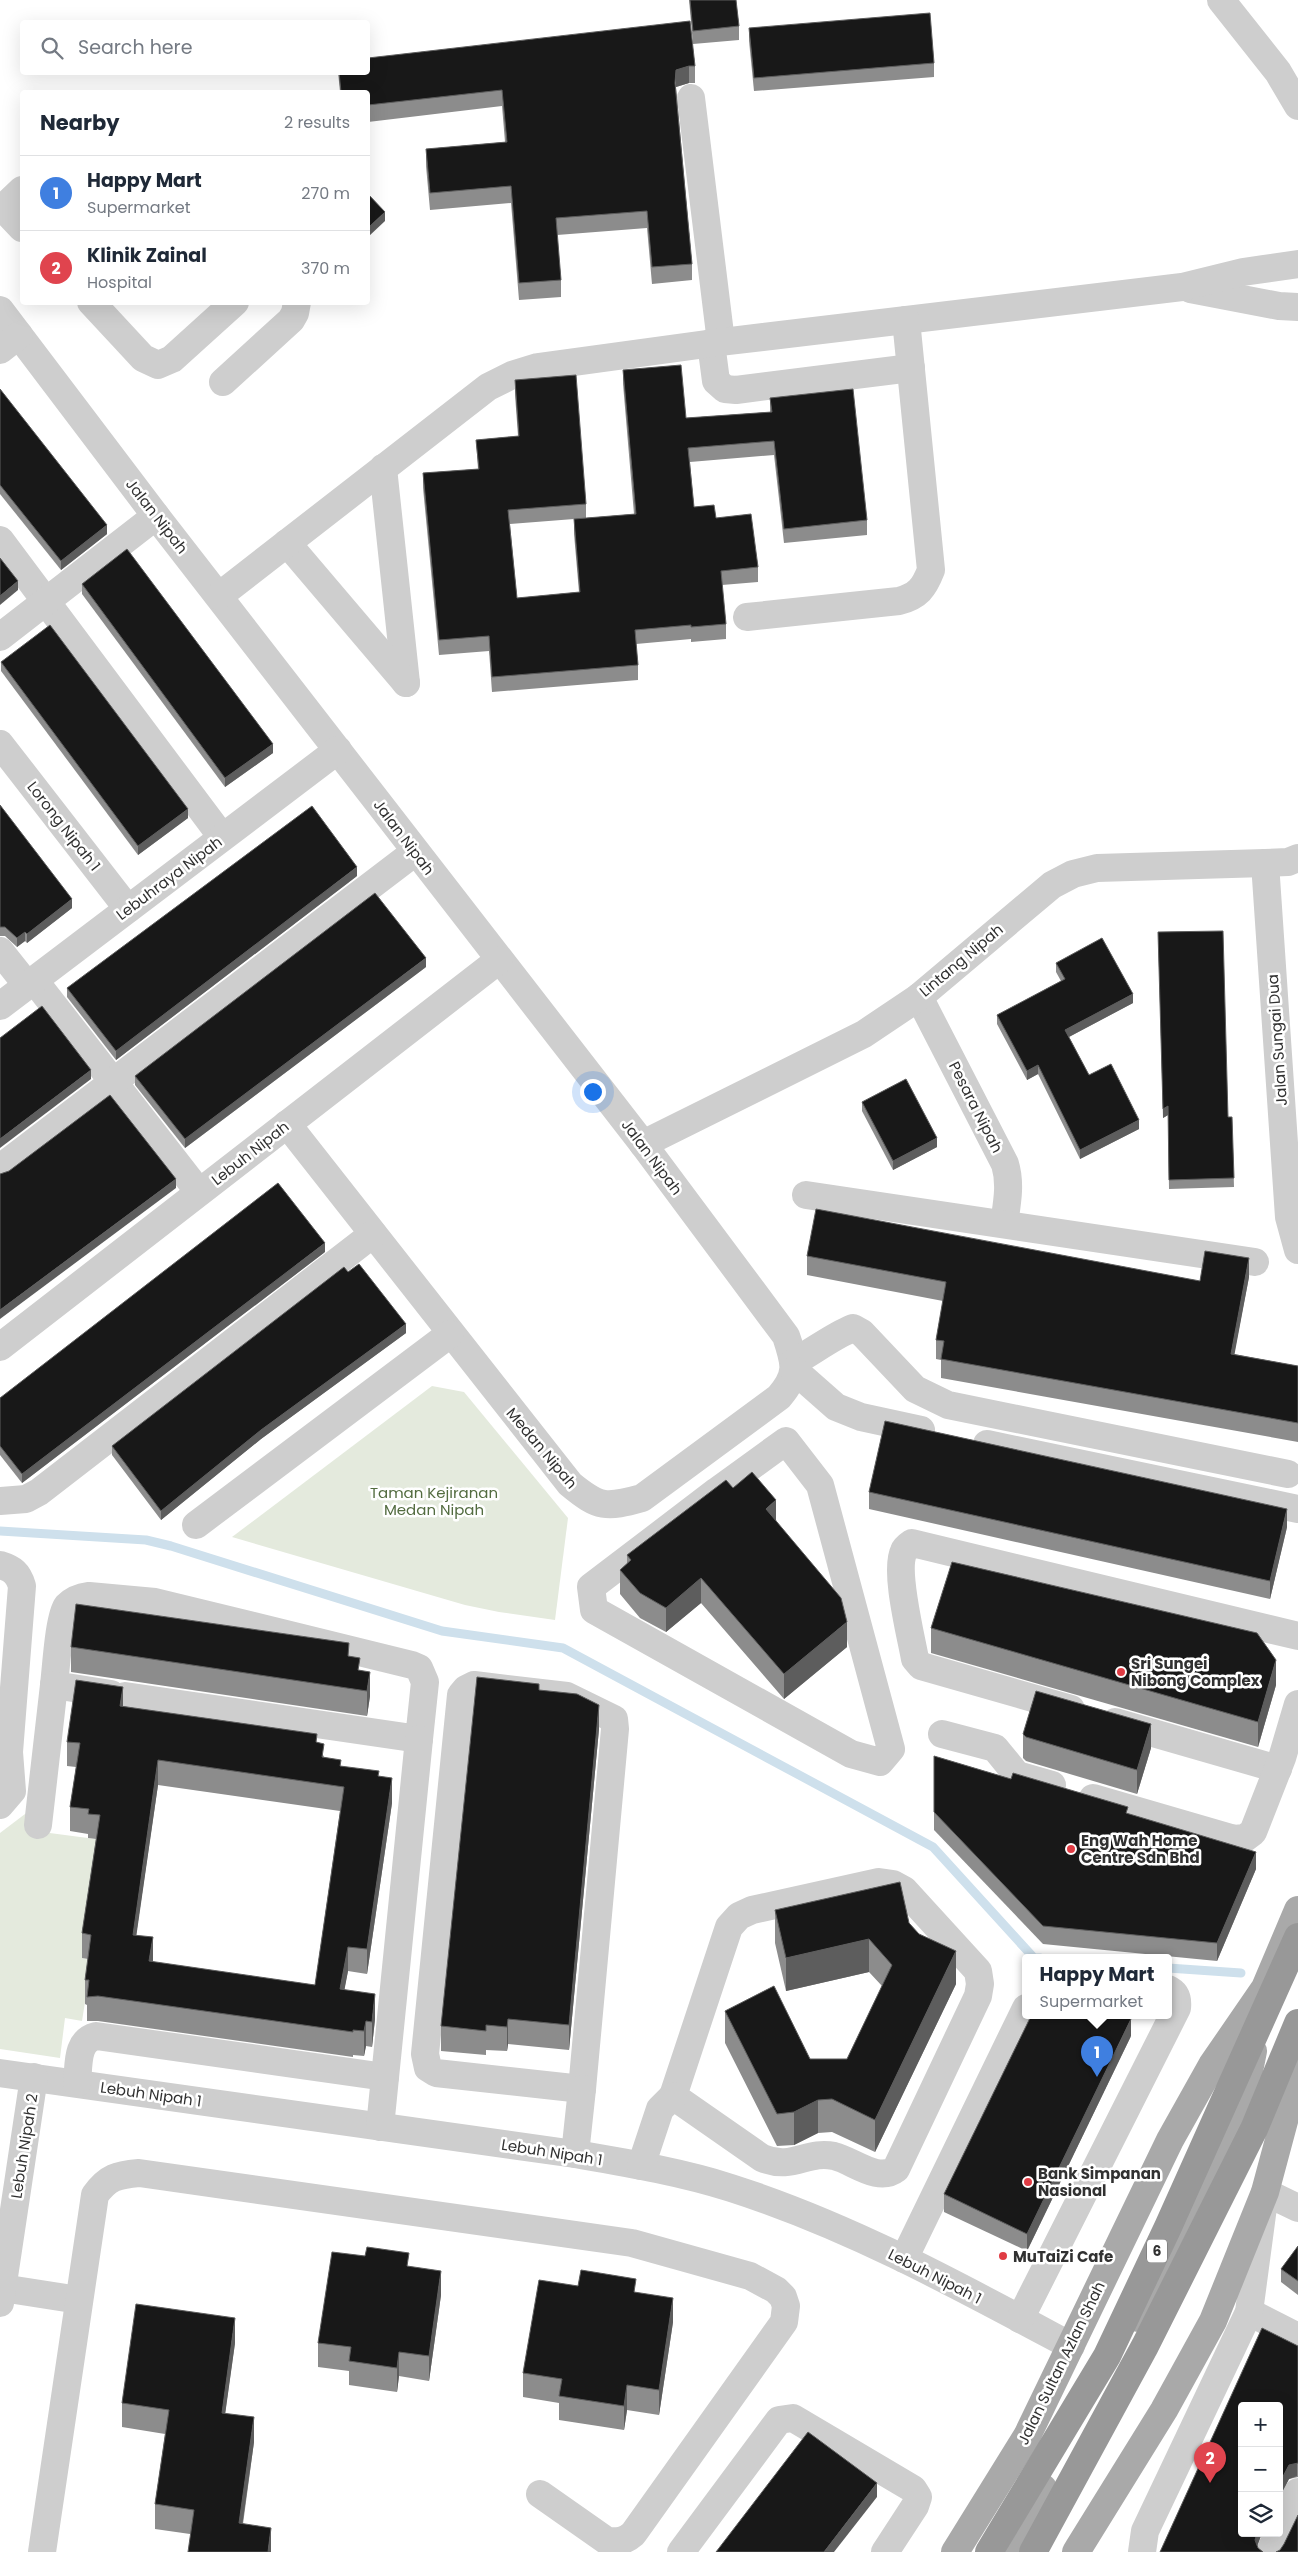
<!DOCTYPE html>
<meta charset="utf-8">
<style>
body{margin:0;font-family:Poppins,sans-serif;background:#f2f2f3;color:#1f2937}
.controls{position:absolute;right:15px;bottom:15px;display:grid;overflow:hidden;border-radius:5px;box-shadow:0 5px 20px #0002}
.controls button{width:45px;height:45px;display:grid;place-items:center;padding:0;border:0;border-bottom:1px solid #e0e1e3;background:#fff;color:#1f2937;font:25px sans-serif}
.you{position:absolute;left:592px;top:1091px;width:18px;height:18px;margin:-12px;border:4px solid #fff;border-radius:50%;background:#1a73e8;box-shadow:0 0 0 8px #1a73e833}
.badge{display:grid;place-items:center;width:32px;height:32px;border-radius:50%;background:#e03c44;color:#fff;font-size:16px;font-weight:700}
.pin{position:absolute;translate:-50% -41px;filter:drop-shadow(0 1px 2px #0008)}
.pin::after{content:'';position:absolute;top:26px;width:18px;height:15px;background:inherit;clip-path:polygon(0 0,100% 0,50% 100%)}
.popup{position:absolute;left:1022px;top:1954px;width:150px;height:65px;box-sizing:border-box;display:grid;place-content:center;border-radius:5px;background:#fff;filter:drop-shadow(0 1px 4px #0005);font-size:16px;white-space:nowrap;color:#747a83}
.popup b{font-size:19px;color:#1f2937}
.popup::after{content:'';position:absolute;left:50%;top:100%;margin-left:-10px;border:10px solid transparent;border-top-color:#fff}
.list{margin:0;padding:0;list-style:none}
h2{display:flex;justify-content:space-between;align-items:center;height:65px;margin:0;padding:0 20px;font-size:21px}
h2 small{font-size:16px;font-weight:400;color:#747a83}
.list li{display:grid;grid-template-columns:32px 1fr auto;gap:15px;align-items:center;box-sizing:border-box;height:75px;padding:0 20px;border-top:1px solid #e0e1e3}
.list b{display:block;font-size:19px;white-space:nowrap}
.list p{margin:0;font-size:16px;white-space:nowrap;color:#747a83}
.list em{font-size:16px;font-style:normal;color:#747a83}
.icon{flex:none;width:28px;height:28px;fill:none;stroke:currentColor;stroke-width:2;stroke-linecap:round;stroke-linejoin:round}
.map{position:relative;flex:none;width:1298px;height:2552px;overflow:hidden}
.search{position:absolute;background:#fff;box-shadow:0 5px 20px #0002;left:20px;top:20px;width:350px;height:55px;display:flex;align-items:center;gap:12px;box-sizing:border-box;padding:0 18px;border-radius:5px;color:#747a83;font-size:19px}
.panel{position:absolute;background:#fff;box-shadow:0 5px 20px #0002;left:20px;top:90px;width:350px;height:215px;border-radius:5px}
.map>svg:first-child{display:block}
</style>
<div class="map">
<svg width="1298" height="2552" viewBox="0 0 1298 2552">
<rect width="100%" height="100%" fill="#fff"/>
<!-- green -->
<g fill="#e4eadd">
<polygon points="432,1386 464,1392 568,1518 555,1620 499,1612 465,1605 232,1537"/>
<polygon points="29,1811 27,1830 118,1842 82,1958 101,1961 89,1977 82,2021 65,2018 60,2058 0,2049 0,1833"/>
</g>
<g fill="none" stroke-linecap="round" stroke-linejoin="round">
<!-- stream -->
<g stroke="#cee0ec" stroke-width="9">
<polyline points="0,1531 146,1540 171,1546 442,1631 563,1648 933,1847 1034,1958 1040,1958"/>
<polyline points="1168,1968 1241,1973"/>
</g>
<!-- minor -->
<g stroke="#cecece" stroke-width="28">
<polyline points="1221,0 1278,72 1298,106"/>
<polyline points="691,98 721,342"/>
<polyline points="22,190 3,208 22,228"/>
<polyline points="1190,289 1279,306 1298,307"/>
<polyline points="91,302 143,358 158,365 172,359 235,302"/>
<path d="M0,310L156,516L643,1144L786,1336C795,1363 799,1374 779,1397L642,1498C606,1508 599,1508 570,1484L287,1124"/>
<polyline points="711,343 716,381 725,389 736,390 911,368"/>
<polyline points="0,350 19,335"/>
<polyline points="223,382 291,320 295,313 297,302"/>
<polyline points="383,468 406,683"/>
<polyline points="0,540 222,837"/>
<polyline points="287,543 406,683"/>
<polyline points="219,596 488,387 512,375 538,367 721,342 1182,287 1243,272 1298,264"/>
<path d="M747,617L899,601C918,596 924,588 931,570L906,320"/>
<polyline points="0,637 156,516"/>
<polyline points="0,744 128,909"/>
<polyline points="1265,863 1289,1217 1298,1250"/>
<polyline points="0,951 27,985"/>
<polyline points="34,980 199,1192"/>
<path d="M919,997L1005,1164C1011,1184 1007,1203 1004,1224"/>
<polyline points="0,1006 338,750"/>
<polyline points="643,1144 864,1034 919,997 1052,885 1073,874 1097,868 1265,863 1288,862 1298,858"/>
<polyline points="0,1168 415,852"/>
<polyline points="806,1195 1255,1262"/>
<polyline points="0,1347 499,960"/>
<path d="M794,1362C814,1351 833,1336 853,1328L862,1333L915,1389L948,1405L1288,1474"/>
<polyline points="794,1370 836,1407 861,1417 921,1430"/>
<polygon points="786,1441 820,1485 891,1749 880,1762 851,1754 594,1610 591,1587 717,1491"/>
<polyline points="987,1444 1298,1509"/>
<polyline points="0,1501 26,1499 39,1492 373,1234"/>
<polyline points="196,1525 450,1334"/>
<path d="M0,1565C13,1569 18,1573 22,1586L9,1752L12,1791L0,1805"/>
<polygon points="474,1685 567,1696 614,1719 615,1729 582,2089 436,2073 428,2068 425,2054 461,1695 466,1689"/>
<path d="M111,1694L54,1685C56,1669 59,1616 67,1606C73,1600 81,1597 89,1596L155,1602L412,1665L419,1668L425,1682L419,1739L125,1696"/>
<path d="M1071,1709L921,1666L915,1659C911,1636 894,1570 904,1551C905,1548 909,1545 912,1543L1298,1636"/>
<polyline points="1115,1722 1278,1769"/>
<polyline points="942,1734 995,1748 1017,1775 1052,1785"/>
<polyline points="1093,1798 1234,1839 1245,1838 1253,1832 1282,1758 1298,1704"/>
<polyline points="38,1825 54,1685"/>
<path d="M879,1882L893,1884L904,1890L978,1971L980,1984L978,1996L896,2169C878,2183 854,2161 834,2156C807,2150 793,2171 762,2158L673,2096L729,1927L739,1916L752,1910Z"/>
<path d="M0,2073L575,2154C627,2163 681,2172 731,2188C850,2226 961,2287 1071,2346"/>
<path d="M77,2083C79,2065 76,2041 96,2036L385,2077"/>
<polyline points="380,2127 419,1739"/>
<polyline points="575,2154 582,2089"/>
<polyline points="641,2166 660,2109 673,2096"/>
<polyline points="904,2259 1026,2008"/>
<polyline points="2,2288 79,2300"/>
<polyline points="0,2303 34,2077"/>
<polyline points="1249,2312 1298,2337"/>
<path d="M1020,2319L1177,2008C1178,1999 1177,1993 1168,1989"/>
<polyline points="1279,2531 1298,2492"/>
<path d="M42,2552L95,2195C108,2177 117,2175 139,2173L632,2243L750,2276L776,2290L783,2297L786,2306L784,2322L633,2534C625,2541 618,2542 607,2541L540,2494"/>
<polyline points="681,2552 779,2420 793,2418 913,2489 918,2497 915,2506 885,2552"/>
<polyline points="1142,2552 1145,2531 1249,2312 1265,2192 1298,2208"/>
<polyline points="1270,2552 1278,2533"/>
</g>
<!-- major -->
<g stroke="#a9a9a9" stroke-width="28">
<polyline points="1138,2318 1162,2274 1243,2101 1253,2051"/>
<polyline points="955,2552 1027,2436 1170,2140 1212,2065 1265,1988 1298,1910"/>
<polyline points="1005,2552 1043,2488"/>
<polyline points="1076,2552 1164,2410 1213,2321 1265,2192 1298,2069"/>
</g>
<!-- highway -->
<g stroke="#989898" stroke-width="28">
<polyline points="989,2552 1107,2356 1168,2227 1298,1937"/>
<polyline points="1033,2552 1145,2346 1254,2129 1298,2023"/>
</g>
</g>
<!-- wall -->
<g fill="#8c8c8c" fill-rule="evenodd">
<polygon points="689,0 736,0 739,26 739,40 693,44"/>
<polygon points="690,21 695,66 695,83 689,83 676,87 692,264 692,280 652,284 647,228 557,235 561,280 561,297 519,300 511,203 430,210 426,166 426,149 505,142 502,106 368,122 368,92 340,92 338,72 368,72"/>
<polygon points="749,28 934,63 934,77 754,91 749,41"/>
<path d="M623,370L686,418L770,412V398L867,520V535L784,543L774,455L690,462L694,507L716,518L758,567V582L722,585L726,624V639L691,642V639L636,644L638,665V680L492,692L489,651L439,655L423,488V473L478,469L476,440L518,436L515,395V380L586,504V518L634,514L623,384ZM574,519V534L579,592L517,598L510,524Z"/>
<polygon points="0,389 107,534 61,570 0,494"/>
<polygon points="82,584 273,753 225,787 82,594"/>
<polygon points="1,662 188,818 138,855 1,671"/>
<polygon points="0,805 72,908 27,943 25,941 17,947 5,936 0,936"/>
<polygon points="357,876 116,1060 67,997 67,988"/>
<polygon points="1158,932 1228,1117 1232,1117 1234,1187 1169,1189 1168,1115 1163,1118"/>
<polygon points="1056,963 1133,1003 1069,1037 1089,1075 1139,1129 1080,1159 1038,1074 1027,1080 997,1024 997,1015 1061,981 1056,972"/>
<polygon points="426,967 185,1148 135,1085 135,1076"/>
<polygon points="862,1102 937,1147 893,1170 862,1111"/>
<polygon points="325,1252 22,1483 0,1455 0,1398"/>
<polygon points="807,1256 1200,1281 1249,1277 1234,1354 1298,1366 1298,1442 941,1378 941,1360 936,1359 936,1340 943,1301 807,1275"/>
<polygon points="348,1272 406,1333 261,1439 161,1520 112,1455 112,1446"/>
<polygon points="733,1488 776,1520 847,1647 784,1699 701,1603 666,1632 640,1618 620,1594 620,1570 627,1564 627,1555"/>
<polygon points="869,1492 1287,1527 1270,1599 869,1509"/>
<polygon points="931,1628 1276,1685 1258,1747 931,1653"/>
<polygon points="71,1647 360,1670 370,1696 367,1716 71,1672"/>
<polygon points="539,1690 599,1729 569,2050 508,2044 507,2051 486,2050 486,2055 441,2051 441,2026"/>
<path d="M123,1706L317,1742L324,1757L341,1766L379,1776L392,1803L367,1974L348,1971L344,1990L375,2019L372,2047L366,2046L364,2056L353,2055V2057L98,2021H87V2005L85,2004V1980L88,1959L82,1958V1933L96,1839L88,1838V1834L70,1831V1807L76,1767L67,1766V1742ZM158,1785L340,1811L315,1985L153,1962L136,1935Z"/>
<polygon points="1023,1734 1151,1748 1137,1794 1026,1761 1023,1758"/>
<polygon points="934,1756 1128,1814 1256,1869 1217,1961 1043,1944 934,1830"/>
<polygon points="775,1910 909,1923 956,1984 875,2152 832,2132 818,2133 794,2145 777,2146 725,2043 725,2011 810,2059 847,2059 882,1986 869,1972 786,1991 775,1943"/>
<polygon points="1131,2036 1027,2251 944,2212 944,2194"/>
<polygon points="1298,2246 1298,2295 1281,2282 1281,2269"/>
<polygon points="409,2267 441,2295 429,2381 399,2376 397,2392 349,2385 349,2371 318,2367 318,2343"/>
<polygon points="578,2286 636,2292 673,2322 659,2415 627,2410 624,2430 559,2420 559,2403 523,2397 523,2373"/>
<polygon points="235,2343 225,2413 254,2442 243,2524 271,2552 190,2534 155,2529 155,2504 165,2434 122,2427 122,2403"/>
<polygon points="1298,2346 1298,2477 1289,2479 1279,2498 1279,2406 1242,2533 1262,2533 1257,2546 1160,2552"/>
</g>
<!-- shaded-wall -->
<g fill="#5d5d5d">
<polygon points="689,66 689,83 676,87 676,70"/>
<polygon points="385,212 385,221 368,237 368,228"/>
<polygon points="107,525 107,534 61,570 61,561"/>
<polygon points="18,581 18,590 0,605 0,596"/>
<polygon points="273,744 273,753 225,787 225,778"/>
<polygon points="188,809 188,818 138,855 138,846"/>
<polygon points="357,867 357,876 116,1060 116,1051"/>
<polygon points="72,899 72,908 27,943 27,934"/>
<polygon points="25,932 25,941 17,947 17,938"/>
<polygon points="426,958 426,967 185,1148 185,1139"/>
<polygon points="1133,994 1133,1003 1065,1039 1065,1030"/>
<polygon points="1038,1065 1038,1074 1027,1080 1027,1071"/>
<polygon points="91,1070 91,1079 0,1148 0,1139"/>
<polygon points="1168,1106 1168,1115 1163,1118 1163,1109"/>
<polygon points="1139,1120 1139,1129 1080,1159 1080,1150"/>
<polygon points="937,1138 937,1147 893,1170 893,1161"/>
<polygon points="176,1179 176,1188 0,1319 0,1310"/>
<polygon points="325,1243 325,1252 22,1483 22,1474"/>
<polygon points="1249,1258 1249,1277 1231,1373 1231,1354"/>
<polygon points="406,1324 406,1333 261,1439 161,1520 161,1511 261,1430"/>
<polygon points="776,1500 776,1525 766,1509"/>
<polygon points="1287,1509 1287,1527 1270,1599 1270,1581"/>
<polygon points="701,1578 701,1603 666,1632 666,1608"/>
<polygon points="847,1622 847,1647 784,1699 784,1674"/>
<polygon points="1276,1660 1276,1685 1258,1747 1258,1722"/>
<polygon points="370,1672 370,1696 367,1716 367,1691"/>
<polygon points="123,1687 123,1712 120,1706"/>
<polygon points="599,1705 599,1729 569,2050 569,2025"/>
<polygon points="1151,1724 1151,1748 1137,1794 1137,1770"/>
<polygon points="158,1760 158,1785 133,1959 133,1935"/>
<polygon points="392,1778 392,1803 367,1974 367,1949"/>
<polygon points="1256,1852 1256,1869 1217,1961 1217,1943"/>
<polygon points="153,1937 153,1962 149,1961"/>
<polygon points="869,1939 869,1972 786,1991 786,1958"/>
<polygon points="348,1947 348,1971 340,2014 340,1989"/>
<polygon points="956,1951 956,1984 875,2152 875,2120"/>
<polygon points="375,1994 375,2019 372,2047 372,2022"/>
<polygon points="508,2019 508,2044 507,2051 507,2027"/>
<polygon points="1131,2019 1131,2036 1027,2251 1027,2234"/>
<polygon points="366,2021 366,2046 364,2056 364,2031"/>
<polygon points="818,2100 818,2133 794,2145 794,2112"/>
<polygon points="441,2271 441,2295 429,2381 429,2356"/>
<polygon points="673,2298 673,2322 659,2415 659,2390"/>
<polygon points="235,2318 235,2343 222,2437 222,2413"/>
<polygon points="399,2352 399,2376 397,2392 397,2368"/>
<polygon points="627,2385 627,2410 624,2430 624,2406"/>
<polygon points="254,2417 254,2442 239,2548 239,2523"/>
<polygon points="1297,2462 1297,2476 1289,2479 1279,2498 1279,2484 1289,2465"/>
<polygon points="877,2483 877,2497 834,2552 824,2552"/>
<polygon points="271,2528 271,2552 268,2552"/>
<polygon points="1257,2533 1262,2533 1255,2552 1255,2540"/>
</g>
<!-- building -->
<g fill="#181818" stroke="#5d5d5d" fill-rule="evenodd">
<polygon points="690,0 736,0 739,26 693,31"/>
<polygon points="930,13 934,63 754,78 749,28"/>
<polygon points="690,21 695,66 689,66 676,70 675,83 692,264 652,267 647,211 556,218 561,280 519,283 511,186 430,193 426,149 507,142 502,90 368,105 368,92 341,92 339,72 368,72 368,58"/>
<polygon points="368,194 385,212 368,228"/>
<polygon points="681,365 686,418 772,412 770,398 853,389 867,520 784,529 774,441 688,448 694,507 714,505 716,518 751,514 758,567 721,571 726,624 691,627 691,625 635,630 638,665 492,677 489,636 439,640 423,473 479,469 476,440 519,436 515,380 576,375 586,504 508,510 517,598 580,592 574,519 636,514 623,370"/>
<polygon points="0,389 107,525 61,561 0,485"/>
<polygon points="127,549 273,744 225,778 82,584"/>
<polygon points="0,558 18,581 0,596"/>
<polygon points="50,625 188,809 138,846 1,662"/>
<polygon points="0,805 72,899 27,934 25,932 17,938 5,927 0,927"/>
<polygon points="312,806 357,867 116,1051 67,988"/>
<polygon points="375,893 426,958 185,1139 135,1076"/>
<polygon points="1223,931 1228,1117 1232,1117 1234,1178 1169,1180 1168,1106 1163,1109 1158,932"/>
<polygon points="1102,938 1133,994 1065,1030 1089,1075 1111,1064 1139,1120 1080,1150 1038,1065 1027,1071 997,1015 1065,979 1056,963"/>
<polygon points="42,1006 91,1070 0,1139 0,1038"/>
<polygon points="906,1079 937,1138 893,1161 862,1102"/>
<polygon points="110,1095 176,1179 0,1310 0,1174 9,1171"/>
<polygon points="278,1183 325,1243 22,1474 0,1446 0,1398"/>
<polygon points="816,1209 1200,1281 1205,1251 1249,1258 1231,1354 1298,1366 1298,1423 941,1359 944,1341 936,1340 946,1282 807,1256"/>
<polygon points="359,1264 406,1324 261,1430 161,1511 112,1446 344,1267 348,1272"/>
<polygon points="885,1421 1287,1509 1270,1581 869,1492"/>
<polygon points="752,1472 776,1500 766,1509 841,1598 847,1622 784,1674 701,1578 666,1608 640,1593 620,1570 631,1560 627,1555 726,1480 733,1488"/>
<polygon points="952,1562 1257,1633 1276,1660 1258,1722 931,1628"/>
<polygon points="76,1604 349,1643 348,1656 360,1658 358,1670 370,1672 367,1691 71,1647"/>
<polygon points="477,1677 539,1684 539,1690 577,1694 599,1705 569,2025 508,2019 507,2027 486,2025 486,2031 441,2026"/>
<path d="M76,1680L123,1687L120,1706L317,1734L316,1742L324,1744L322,1757L341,1760L340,1766L379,1771L378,1776L392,1778L367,1949L348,1947L340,1989L375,1994L372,2022L366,2021L364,2031L353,2030V2032L98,1996L87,1997L89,1980H85L91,1935L82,1933L100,1815L88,1814L89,1809L70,1807L80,1743L67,1742ZM158,1760L344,1787L315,1985L149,1961L153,1937L133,1935Z"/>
<polygon points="1036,1691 1151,1724 1137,1770 1026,1737 1023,1734"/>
<polygon points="934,1756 1011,1779 1013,1773 1128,1807 1126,1813 1256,1852 1217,1943 1043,1926 934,1812"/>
<polygon points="900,1882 909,1923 919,1934 956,1951 875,2120 832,2099 818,2100 794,2112 777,2114 725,2011 774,1986 810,2059 847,2059 892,1965 869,1939 786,1958 775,1910"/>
<polygon points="1031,2016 1124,2016 1131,2019 1027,2234 944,2194"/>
<polygon points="1298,2246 1298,2281 1281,2269"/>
<polygon points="367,2247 409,2253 407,2266 441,2271 429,2356 399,2352 397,2368 349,2361 351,2347 318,2343 332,2252 365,2256"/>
<polygon points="581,2270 636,2279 634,2292 673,2298 659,2390 627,2385 624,2406 559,2396 562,2379 523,2373 539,2280 578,2286"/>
<polygon points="136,2304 235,2318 222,2413 254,2417 239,2523 271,2528 268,2552 188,2552 194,2510 155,2504 169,2410 122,2403"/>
<polygon points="1262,2328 1298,2346 1298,2463 1289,2465 1279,2484 1279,2406 1242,2406 1242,2533 1257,2533 1255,2540 1258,2548 1263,2552 1160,2552"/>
<polygon points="808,2432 877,2483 824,2552 716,2552"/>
<polygon points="1298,2515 1298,2552 1276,2552 1280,2550 1284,2544"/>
</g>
<!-- markers -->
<g fill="#e03c44" stroke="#fff" stroke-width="2">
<circle cx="1121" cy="1672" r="5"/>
<circle cx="1071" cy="1849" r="5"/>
<circle cx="1028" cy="2182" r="5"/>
<circle cx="1003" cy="2256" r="5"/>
</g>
<g text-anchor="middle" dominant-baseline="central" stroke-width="5" stroke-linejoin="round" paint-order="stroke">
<!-- shield labels -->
<rect fill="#fff" stroke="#6f6f6f" stroke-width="1" x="1147" y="2239.5" width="20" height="23" rx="4"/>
<g font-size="14" font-weight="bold" fill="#313131">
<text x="1157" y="2251">6</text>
</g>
<!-- street labels -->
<g font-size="15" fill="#313131" stroke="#fff">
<text transform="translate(157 516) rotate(52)">Jalan Nipah</text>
<text transform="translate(64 826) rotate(52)">Lorong Nipah 1</text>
<text transform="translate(404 837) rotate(53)">Jalan Nipah</text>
<text transform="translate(169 878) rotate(-37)">Lebuhraya Nipah</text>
<text transform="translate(961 960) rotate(-40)">Lintang Nipah</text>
<text transform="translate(1277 1040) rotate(-94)">Jalan Sungai Dua</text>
<text transform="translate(976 1107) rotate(63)">Pesara Nipah</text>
<text transform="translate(250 1153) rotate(-38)">Lebuh Nipah</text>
<text transform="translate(652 1157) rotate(53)">Jalan Nipah</text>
<text transform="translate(542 1448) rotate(50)">Medan Nipah</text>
<text transform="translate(151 2094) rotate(8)">Lebuh Nipah 1</text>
<text transform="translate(24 2146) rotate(-81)">Lebuh Nipah 2</text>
<text transform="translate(552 2152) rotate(9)">Lebuh Nipah 1</text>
<text transform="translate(935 2276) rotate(27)">Lebuh Nipah 1</text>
<text transform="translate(1061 2363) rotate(-64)">Jalan Sultan Azlan Shah</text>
</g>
<!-- park labels -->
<g font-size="15" fill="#536c40" stroke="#fff">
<text x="434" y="1492">Taman Kejiranan<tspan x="434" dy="17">Medan Nipah</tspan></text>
</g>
<!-- poi labels -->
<g font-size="15" font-weight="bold" fill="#313131" stroke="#fff" text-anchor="start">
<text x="1131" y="1663">Sri Sungei<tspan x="1131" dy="17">Nibong Complex</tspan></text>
<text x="1081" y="1840">Eng Wah Home<tspan x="1081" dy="17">Centre Sdn Bhd</tspan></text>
<text x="1038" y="2173">Bank Simpanan<tspan x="1038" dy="17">Nasional</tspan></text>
<text x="1013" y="2256">MuTaiZi Cafe</text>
</g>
</g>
</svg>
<div class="controls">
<button>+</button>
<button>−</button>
<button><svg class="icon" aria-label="layers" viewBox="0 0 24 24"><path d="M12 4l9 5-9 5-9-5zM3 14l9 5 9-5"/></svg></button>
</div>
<div class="you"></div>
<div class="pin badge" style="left:1097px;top:2077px;background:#3f7fe0">1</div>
<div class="popup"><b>Happy Mart</b>Supermarket</div>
<div class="pin badge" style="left:1210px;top:2483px;background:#e0444e">2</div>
<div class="search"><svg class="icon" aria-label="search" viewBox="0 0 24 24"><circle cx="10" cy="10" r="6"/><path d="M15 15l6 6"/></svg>Search here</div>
<section class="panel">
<h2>Nearby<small>2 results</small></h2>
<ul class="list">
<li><span class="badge" style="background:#3f7fe0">1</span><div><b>Happy Mart</b><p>Supermarket</p></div><em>270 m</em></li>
<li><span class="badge" style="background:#e0444e">2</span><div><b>Klinik Zainal</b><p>Hospital</p></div><em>370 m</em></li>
</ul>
</section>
</div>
